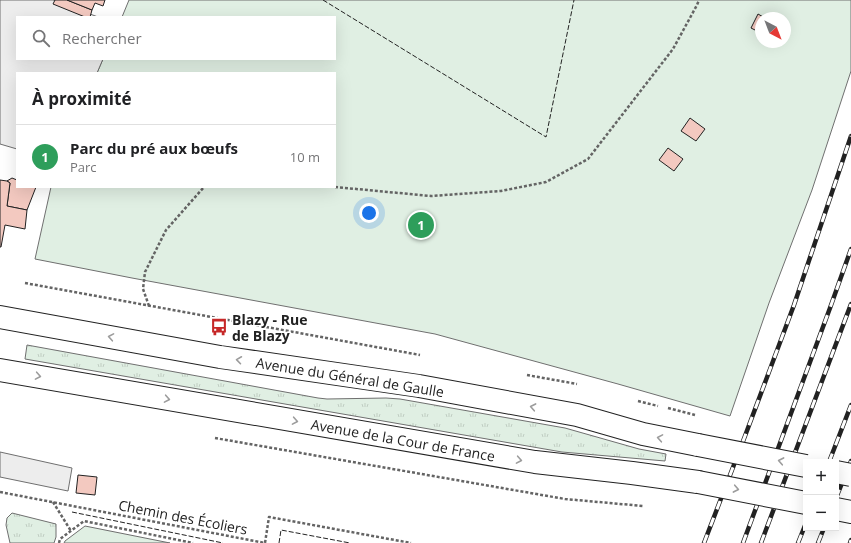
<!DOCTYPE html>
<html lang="fr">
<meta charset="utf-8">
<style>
body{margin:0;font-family:"Open Sans",sans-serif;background:#f6f6f6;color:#202124}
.controls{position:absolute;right:12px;bottom:12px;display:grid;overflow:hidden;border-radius:0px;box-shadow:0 4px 16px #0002}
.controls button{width:36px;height:36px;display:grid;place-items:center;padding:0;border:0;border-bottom:1px solid #e0e0e0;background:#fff;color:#202124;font:20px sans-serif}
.compass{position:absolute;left:755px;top:12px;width:36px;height:36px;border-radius:50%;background:#fff;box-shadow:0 4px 16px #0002;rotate:138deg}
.you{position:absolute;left:369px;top:213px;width:14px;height:14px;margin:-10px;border:3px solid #fff;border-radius:50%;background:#1a73e8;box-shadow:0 0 0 6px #1a73e833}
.badge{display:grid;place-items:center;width:26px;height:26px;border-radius:50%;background:#d93025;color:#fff;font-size:13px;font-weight:700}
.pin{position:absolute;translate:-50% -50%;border:2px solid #fff;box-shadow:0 1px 4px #0006}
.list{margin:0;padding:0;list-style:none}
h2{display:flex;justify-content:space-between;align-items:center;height:52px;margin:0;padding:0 16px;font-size:17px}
h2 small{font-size:13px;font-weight:400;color:#757577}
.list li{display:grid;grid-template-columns:26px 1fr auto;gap:12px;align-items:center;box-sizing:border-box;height:64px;padding:0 16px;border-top:1px solid #e0e0e0}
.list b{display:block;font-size:15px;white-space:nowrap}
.list p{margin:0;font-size:13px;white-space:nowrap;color:#757577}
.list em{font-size:13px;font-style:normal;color:#757577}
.icon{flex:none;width:22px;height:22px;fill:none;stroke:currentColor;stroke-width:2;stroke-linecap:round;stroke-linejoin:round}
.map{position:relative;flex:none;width:851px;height:543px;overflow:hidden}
.search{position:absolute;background:#fff;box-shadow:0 4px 16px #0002;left:16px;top:16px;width:320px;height:44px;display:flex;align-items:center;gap:10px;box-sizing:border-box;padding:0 14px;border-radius:0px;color:#757577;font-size:15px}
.panel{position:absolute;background:#fff;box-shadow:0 4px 16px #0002;left:16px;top:72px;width:320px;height:116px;border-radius:0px}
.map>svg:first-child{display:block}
</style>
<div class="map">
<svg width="851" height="543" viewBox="0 0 851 543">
<defs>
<pattern id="grass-tufts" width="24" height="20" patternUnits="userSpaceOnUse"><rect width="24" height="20" fill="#e0efe3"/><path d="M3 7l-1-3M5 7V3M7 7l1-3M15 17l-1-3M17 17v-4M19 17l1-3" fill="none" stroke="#c0cdc2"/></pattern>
</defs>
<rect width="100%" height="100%" fill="#fff"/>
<!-- grass -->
<g fill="url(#grass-tufts)" stroke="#6f6f6f">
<polygon points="27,345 318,398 327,399 386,398 400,399 565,428 639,449 666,454 665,461 562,452 25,359"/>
<polygon points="12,513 56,524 56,537 54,543 10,543 6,525 7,518"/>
</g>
<!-- green -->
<g fill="#e0efe3" stroke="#6f6f6f" fill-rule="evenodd">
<path d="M129,0H851V71L812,190L769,303L730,416L618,384L435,334L132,278L35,259L51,187H335V73H97L103,59H335V17H122ZM761,18H785V42H761Z"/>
<polygon points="85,526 170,543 64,543 65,541"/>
</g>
<!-- parking -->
<g fill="#ededed" stroke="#6f6f6f">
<polygon points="0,0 53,0 98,17 17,17 17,59 103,59 97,73 17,73 17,149 0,144"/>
<polygon points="0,452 72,468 68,491 0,477"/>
</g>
<!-- building -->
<g fill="#f3c9c0" stroke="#222">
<polygon points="55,0 67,0 92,10 90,17 85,17 53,4"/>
<polygon points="67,0 105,0 103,6 95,3 92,10"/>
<polygon points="758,14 765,18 761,18 761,33 751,28"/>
<polygon points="690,118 705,129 696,141 681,131"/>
<polygon points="668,148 683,159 674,171 659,160"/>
<polygon points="12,178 17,180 17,187 36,187 27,210 7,206 10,183 7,181"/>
<polygon points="0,180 7,181 10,183 7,206 27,210 25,229 5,225 1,247 0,247"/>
<polygon points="78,475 97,477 95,495 76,493"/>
</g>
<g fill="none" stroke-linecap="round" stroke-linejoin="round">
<!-- primary casing -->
<g stroke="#222" stroke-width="24">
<g id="primary">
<polyline points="0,317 220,357 419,386 577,415 643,434 698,445"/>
<polyline points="0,370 535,462 632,473 698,482"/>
<polyline points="836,509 851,512"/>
</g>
</g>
<!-- path -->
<g stroke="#646464" stroke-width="2.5" stroke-dasharray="3 2" stroke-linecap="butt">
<polyline points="335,187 431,196 501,191 546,182 588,159 673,49 697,5 699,0"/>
<polyline points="25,283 420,355"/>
<polyline points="149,306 143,289 145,272 166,230 204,187"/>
<polyline points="527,375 577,384"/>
<polyline points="638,401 658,406"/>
<polyline points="215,438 565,499 643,506"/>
<polyline points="0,492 265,543 269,517 411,543"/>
<polyline points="53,502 71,531"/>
<polyline points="59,543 60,539 84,521 193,543"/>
</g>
<!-- primary -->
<use href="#primary" stroke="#fff" stroke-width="22"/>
<!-- rail casing -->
<g stroke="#222" stroke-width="4.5">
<g id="rail">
<polyline points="829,462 851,405"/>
<polyline points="836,498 851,461"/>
<polyline points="704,543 745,436 794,305 851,136"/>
<polyline points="743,543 830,308 851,249"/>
<polyline points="761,543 851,304"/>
<polyline points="798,543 806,523"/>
<polyline points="818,543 824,528"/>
<polyline points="850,543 851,540"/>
</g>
</g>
<!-- rail -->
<use href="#rail" stroke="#fff" stroke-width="3" stroke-dasharray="9" stroke-linecap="butt"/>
<!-- primary-bridge casing -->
<g stroke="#222" stroke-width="24" stroke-linecap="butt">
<g id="primary-bridge">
<polyline points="698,445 806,466"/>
<polyline points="836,472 851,475"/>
<polyline points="698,482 806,503"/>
</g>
</g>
<!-- path-bridge -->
<polyline stroke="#646464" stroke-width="2.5" stroke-dasharray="3 2" stroke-linecap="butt" points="668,408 695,415"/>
<!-- primary-bridge -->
<use href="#primary-bridge" stroke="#fff" stroke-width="22"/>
<!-- fence -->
<g stroke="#222" stroke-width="1" stroke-dasharray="5 2" stroke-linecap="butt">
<polyline points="323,0 546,137 574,0"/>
<polyline points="72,512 223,543"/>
<polyline points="279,543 281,530 350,543"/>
</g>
</g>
<!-- one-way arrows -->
<defs><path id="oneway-chevron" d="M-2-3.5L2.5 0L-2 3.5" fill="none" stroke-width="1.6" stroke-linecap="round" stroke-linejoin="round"/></defs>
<g stroke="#9c9c9c">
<use href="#oneway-chevron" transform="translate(111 337) rotate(-170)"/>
<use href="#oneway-chevron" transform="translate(239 360) rotate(-172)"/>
<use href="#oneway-chevron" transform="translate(38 376) rotate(10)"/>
<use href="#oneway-chevron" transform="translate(167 399) rotate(10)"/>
<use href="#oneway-chevron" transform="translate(533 407) rotate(-169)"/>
<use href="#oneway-chevron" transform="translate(295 421) rotate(10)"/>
<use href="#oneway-chevron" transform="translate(660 438) rotate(-170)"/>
<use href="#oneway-chevron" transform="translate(519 460) rotate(10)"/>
<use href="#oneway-chevron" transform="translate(781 461) rotate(-169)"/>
<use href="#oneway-chevron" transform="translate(736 489) rotate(11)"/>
</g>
<!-- icons -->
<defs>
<g id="bus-bare" transform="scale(1.38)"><path d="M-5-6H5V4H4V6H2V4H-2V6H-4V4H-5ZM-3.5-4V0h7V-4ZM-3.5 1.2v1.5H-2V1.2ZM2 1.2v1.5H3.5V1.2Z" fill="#c62828" stroke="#fff" stroke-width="2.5" paint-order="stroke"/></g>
</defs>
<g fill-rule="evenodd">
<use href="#bus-bare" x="219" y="327"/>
</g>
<g text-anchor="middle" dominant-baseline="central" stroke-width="3" stroke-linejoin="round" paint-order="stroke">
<!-- poi labels -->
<g font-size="14" font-weight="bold" fill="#222" stroke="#fff" text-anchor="start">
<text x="232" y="319">Blazy - Rue<tspan x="232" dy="16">de Blazy</tspan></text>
</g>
<!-- street labels -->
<g font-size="14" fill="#222" stroke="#fff">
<text transform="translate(350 377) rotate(9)">Avenue du Général de Gaulle</text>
<text transform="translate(403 440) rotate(10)">Avenue de la Cour de France</text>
<text transform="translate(183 517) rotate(11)">Chemin des Écoliers</text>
</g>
</g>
</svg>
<div class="controls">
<button>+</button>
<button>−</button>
</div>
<svg class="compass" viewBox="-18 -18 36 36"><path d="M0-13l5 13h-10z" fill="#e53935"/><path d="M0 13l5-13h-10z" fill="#757577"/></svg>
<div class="you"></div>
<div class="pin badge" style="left:421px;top:225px;background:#2e9e5b">1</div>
<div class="search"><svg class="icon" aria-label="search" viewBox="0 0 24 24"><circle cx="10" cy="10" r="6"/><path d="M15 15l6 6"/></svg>Rechercher</div>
<section class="panel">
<h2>À proximité<small></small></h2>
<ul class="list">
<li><span class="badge" style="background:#2e9e5b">1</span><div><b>Parc du pré aux bœufs</b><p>Parc</p></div><em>10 m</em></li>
</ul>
</section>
</div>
